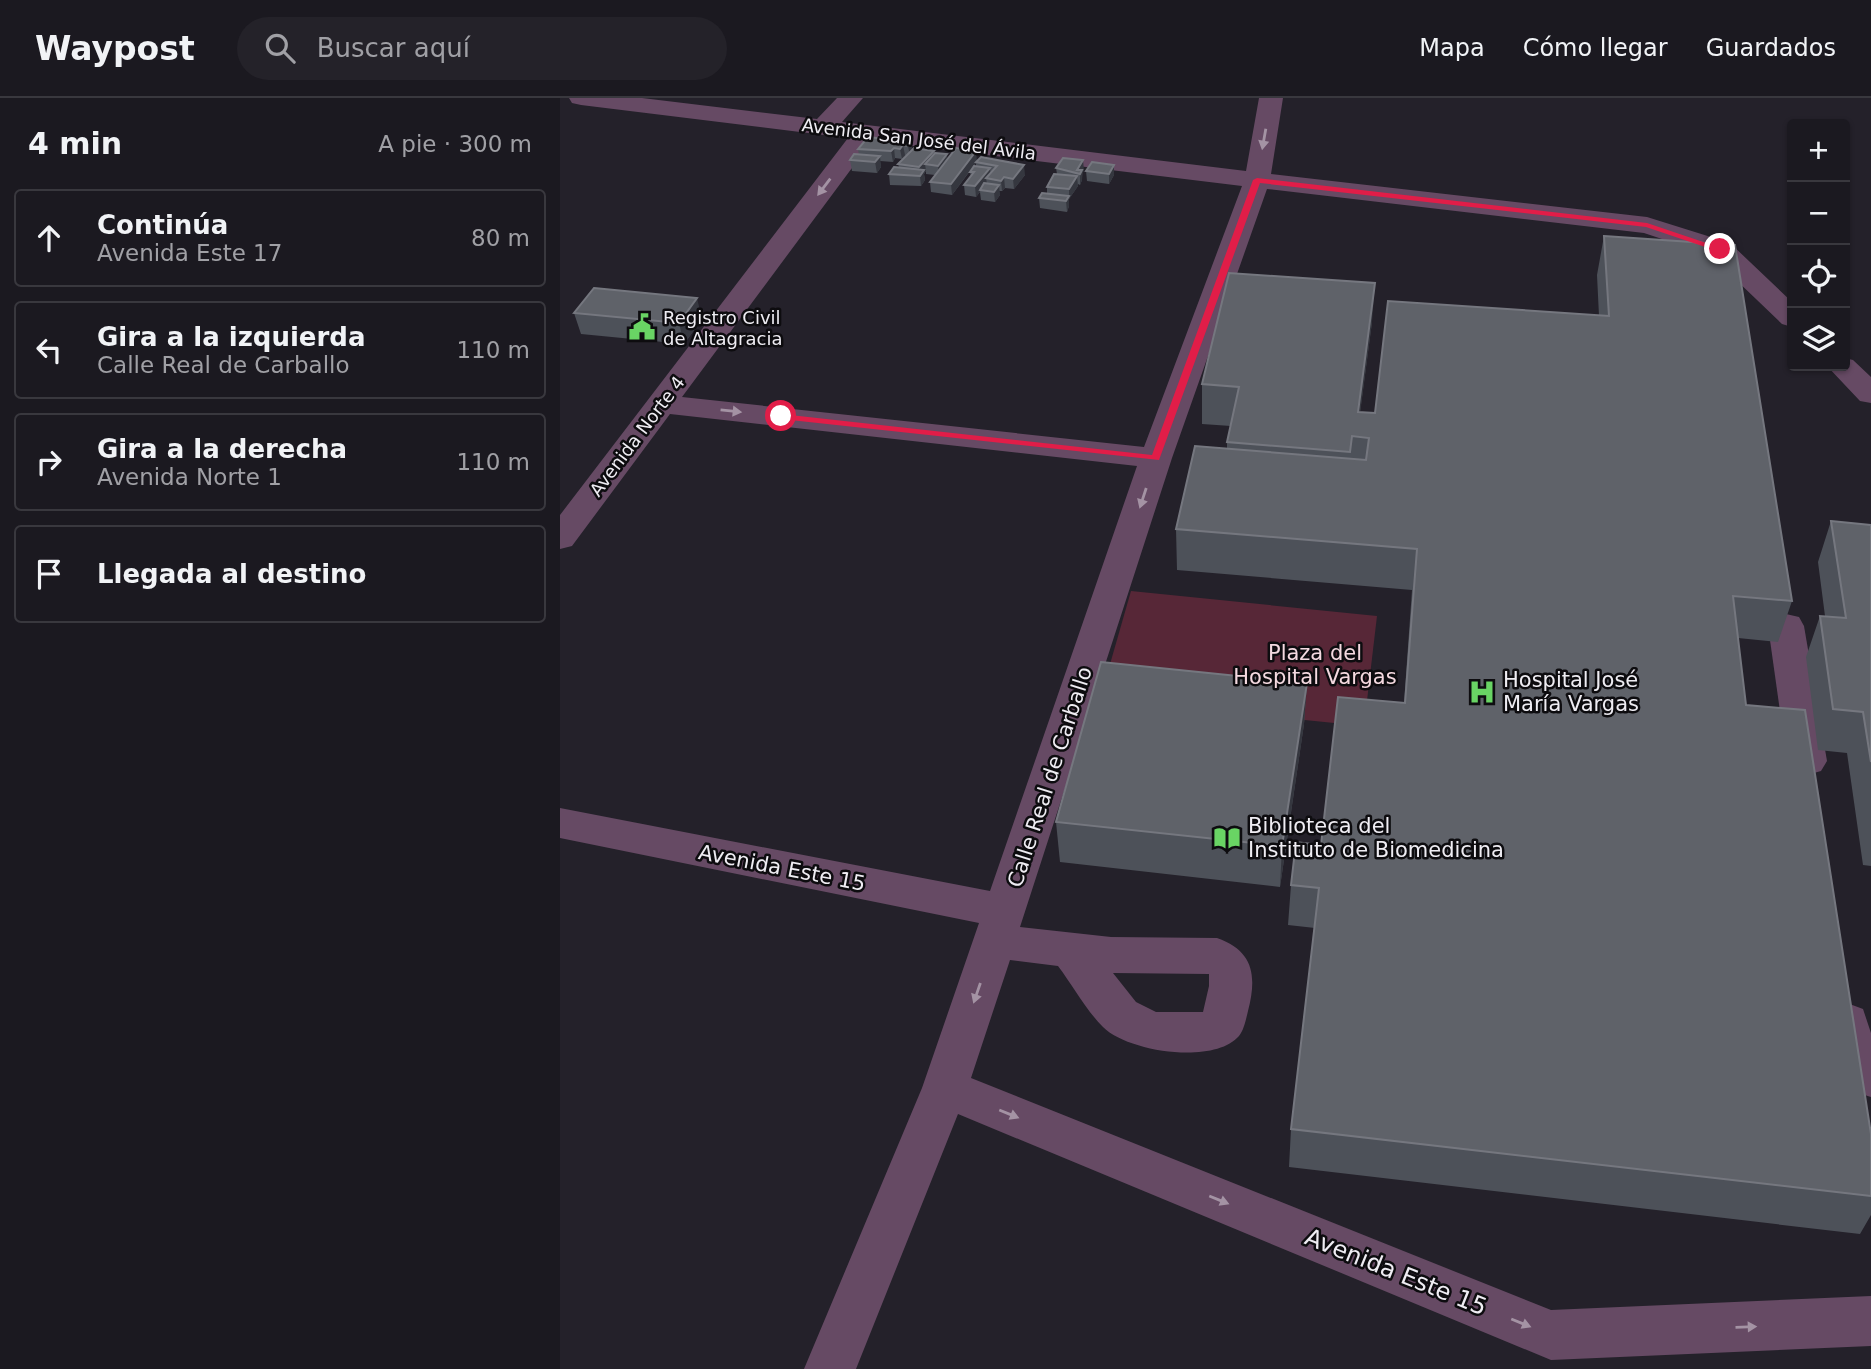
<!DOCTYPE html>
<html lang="es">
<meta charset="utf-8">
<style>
body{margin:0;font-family:"DejaVu Sans",sans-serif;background:#242229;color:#f1f3f6}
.controls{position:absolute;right:21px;top:21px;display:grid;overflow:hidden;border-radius:7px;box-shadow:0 2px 5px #0004}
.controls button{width:63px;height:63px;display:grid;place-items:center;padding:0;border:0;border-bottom:2px solid #39383e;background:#1b1920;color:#f1f3f6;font:35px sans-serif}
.stop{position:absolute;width:21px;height:21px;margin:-16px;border:5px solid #e11d48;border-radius:50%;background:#fff}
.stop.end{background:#e11d48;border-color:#fff;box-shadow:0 2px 7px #0008}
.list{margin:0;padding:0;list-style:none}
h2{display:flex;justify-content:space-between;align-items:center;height:91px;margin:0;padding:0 28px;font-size:30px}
h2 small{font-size:23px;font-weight:400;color:#a0a0a5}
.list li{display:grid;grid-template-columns:46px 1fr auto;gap:21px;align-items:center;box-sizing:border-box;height:98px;margin:0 14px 14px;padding:0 14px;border:2px solid #39383e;border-radius:7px}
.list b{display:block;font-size:26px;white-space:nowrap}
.list p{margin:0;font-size:23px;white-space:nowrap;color:#a0a0a5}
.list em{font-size:23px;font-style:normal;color:#a0a0a5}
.icon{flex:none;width:38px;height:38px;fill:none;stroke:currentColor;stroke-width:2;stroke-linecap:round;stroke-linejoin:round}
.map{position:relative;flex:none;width:1311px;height:1271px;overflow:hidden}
header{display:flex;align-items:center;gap:42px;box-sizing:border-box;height:98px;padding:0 35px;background:#1b1920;border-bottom:2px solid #39383e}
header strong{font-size:33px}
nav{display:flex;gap:38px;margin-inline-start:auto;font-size:24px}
.search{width:490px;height:63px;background:#242229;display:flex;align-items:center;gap:18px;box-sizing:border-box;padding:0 24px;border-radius:38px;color:#a0a0a5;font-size:26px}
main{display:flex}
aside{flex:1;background:#1b1920}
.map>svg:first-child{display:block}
</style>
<header>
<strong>Waypost</strong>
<div class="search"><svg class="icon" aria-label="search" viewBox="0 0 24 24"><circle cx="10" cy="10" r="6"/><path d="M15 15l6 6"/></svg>Buscar aquí</div>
<nav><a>Mapa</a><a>Cómo llegar</a><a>Guardados</a></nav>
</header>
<main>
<aside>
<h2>4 min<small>A pie · 300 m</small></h2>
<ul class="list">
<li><svg class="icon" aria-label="ahead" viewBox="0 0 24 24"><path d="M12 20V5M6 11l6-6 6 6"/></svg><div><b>Continúa</b><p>Avenida Este 17</p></div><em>80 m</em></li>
<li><svg class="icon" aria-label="left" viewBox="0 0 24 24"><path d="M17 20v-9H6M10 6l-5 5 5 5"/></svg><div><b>Gira a la izquierda</b><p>Calle Real de Carballo</p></div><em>110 m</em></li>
<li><svg class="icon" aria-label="right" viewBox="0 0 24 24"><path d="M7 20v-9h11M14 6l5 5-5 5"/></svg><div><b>Gira a la derecha</b><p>Avenida Norte 1</p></div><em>110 m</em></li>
<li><svg class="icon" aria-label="arrive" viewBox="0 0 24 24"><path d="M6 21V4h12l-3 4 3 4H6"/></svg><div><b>Llegada al destino</b></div></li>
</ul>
</aside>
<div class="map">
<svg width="1311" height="1271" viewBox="0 0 1311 1271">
<rect width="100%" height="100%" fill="#24212a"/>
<!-- green -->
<polygon fill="#572737" points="571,493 817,518 804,628 540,601"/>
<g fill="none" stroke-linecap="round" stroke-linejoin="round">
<!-- minor -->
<g fill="#664a64" fill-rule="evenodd">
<path d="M9,0H82L257,21L277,0H303L282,24L686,73L699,0H723L711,76L1087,119L1170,145L1232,204V229L1222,226L1150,157L1084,135L707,91L612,360L460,829L551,839L657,840C694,853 697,878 688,913C686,921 684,932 679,938C654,967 568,954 543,929C526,912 513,888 498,868L450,862L411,980L991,1212L1311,1198V1248L991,1262L398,1016L296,1271H244L362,990L419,825L0,740V710L430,793L577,368L110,316L12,448L0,451V417L288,40L21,7L12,5ZM312,43L682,88L584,349L122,299ZM553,875L649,876V888L643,914H596L576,904Z"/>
<polygon points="1285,260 1293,262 1311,279 1311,305 1300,303 1267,268 1285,268"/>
<polygon points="1226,516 1239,519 1244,528 1267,663 1261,673 1247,677 1233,673 1227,663 1208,528 1213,519"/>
<path d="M1287,905L1303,911L1311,935V999C1302,996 1293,994 1286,988C1267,971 1261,932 1271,911Z"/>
</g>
</g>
<!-- wall -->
<g fill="#4d5159">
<polygon points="351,44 352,51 375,55 388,60 417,63 421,59 465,77 454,91 445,90 442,93 439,93 440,97 435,104 421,102 420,94 416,99 405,97 404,87 411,79 410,74 416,68 416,65 392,97 371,94 370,84 375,77 366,76 366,73 364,76 365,82 361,88 330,87 329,76 339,69 338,66 346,58 345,57 342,61 335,60 333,64 320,63 321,69 317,75 292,73 290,62 299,57 298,51"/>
<polygon points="523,62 522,82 520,87 518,86 518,88 509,101 509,108 507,114 480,110 479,100 487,96 487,89 497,76 496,70"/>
<polygon points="554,67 554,77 549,86 527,83 526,73"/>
<polygon points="1044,138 1232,503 1218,544 1178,540 1186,607 1311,1036 1311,1117 1300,1136 729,1069 731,1031 755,830 728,827 731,787 761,747 844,605 852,492 617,472 616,431 667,350 667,344 671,328 642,326 642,286 812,224 800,314 815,315 1039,218 1037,177"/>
<polygon points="14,215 142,221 124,246 21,236"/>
<polygon points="1271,423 1311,427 1311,768 1303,767 1287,655 1258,652 1246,559 1260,518 1265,518 1258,464"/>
<polygon points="747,585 744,626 720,789 500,764 496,724"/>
</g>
<!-- shaded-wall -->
<g fill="#35373f">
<polygon points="351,44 353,54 350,58 348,48"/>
<polygon points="343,47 345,57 342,61 340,51"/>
<polygon points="334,50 335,60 333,64 331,53"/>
<polygon points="374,53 376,63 365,66 366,73 364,76 365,82 361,88 359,69"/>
<polygon points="416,53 417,63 392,97 391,86"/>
<polygon points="387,56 388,66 379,78 378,68"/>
<polygon points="320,58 321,69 317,75 315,64"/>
<polygon points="523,62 524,73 522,75 522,82 520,87 520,76 517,72"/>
<polygon points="464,67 465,77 454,91 453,81"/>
<polygon points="554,67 554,77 549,86 549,76"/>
<polygon points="430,70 431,80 426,80 427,86 420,92 420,94 416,99 415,88"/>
<polygon points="517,78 518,88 509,101 509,91"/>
<polygon points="444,79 445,90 442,93 441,83"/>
<polygon points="439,87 440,97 435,104 434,94"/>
<polygon points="509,98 509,108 507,114 506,103"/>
<polygon points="815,185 812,224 797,339 798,314"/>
<polygon points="137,200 142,221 124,246 119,225"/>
<polygon points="747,585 744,626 720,789 722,748"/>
</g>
<!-- building -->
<g fill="#5f6269" stroke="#75777f" stroke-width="2">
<polygon points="308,39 351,44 348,48 343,47 340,51 334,50 331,53 298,51"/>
<polygon points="354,50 374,53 359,69 338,66"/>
<polygon points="396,50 416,53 391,86 370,84"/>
<polygon points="375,55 387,56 378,68 365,66"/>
<polygon points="294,56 320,58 315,64 290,62"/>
<polygon points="421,59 464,67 453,81 444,79 441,83 426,80 437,68 416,64"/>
<polygon points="503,60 523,62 517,72 522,72 520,76 496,70"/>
<polygon points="532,64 554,67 549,76 526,73"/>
<polygon points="414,68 430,70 415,88 404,87 414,74 410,74"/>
<polygon points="334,69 364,72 360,78 329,76"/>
<polygon points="494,76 517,78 509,91 487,89"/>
<polygon points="424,85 439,87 434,94 420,92"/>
<polygon points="482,95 509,98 506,103 479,100"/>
<polygon points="1044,138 1175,147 1232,503 1173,498 1186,607 1245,612 1311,1036 1311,1098 731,1031 759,790 731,787 736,744 761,747 778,599 845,605 857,451 616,431 635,348 806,362 809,340 792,338 790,354 667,344 679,289 642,286 669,175 815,185 798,314 815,315 828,203 1049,218"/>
<polygon points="34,190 137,200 119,225 14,215"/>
<polygon points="1271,423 1311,427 1311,664 1303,614 1273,611 1260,518 1286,520"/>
<polygon points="541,564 747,585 722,748 496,724"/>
</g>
<!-- one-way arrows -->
<defs><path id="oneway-solid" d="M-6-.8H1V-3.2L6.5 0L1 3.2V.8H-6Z" transform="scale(1.75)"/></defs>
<g fill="#a493a4">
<use href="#oneway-solid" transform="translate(704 41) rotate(100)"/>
<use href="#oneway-solid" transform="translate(264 89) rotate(127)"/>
<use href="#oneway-solid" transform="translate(171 313) rotate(6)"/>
<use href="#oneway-solid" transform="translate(583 400) rotate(108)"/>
<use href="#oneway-solid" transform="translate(417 895) rotate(109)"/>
<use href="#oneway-solid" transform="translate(449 1016) rotate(22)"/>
<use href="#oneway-solid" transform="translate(659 1102) rotate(22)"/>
<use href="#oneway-solid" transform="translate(961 1225) rotate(22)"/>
<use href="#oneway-solid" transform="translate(1186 1229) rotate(-2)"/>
</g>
<!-- route -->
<polygon fill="#e11d48" points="697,80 1087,125 1164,151 1157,153 1086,129 700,85 599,362 221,321 216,318 221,316 592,357 693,82"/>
<!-- icons -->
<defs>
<g id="civic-bare" transform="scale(2.1)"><path d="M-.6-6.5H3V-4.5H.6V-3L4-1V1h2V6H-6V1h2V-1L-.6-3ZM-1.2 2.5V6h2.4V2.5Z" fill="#69d464" stroke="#0d0c0f" stroke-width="2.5" paint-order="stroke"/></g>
<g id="hospital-bare" transform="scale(2.1)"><path d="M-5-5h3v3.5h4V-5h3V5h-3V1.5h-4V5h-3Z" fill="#69d464" stroke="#0d0c0f" stroke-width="2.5" paint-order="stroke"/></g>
<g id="library-bare" transform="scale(2.1)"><path d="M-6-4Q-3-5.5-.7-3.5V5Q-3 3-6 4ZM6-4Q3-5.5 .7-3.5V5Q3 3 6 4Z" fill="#69d464" stroke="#0d0c0f" stroke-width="2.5" paint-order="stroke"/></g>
</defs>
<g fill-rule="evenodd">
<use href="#civic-bare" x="82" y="229"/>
<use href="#hospital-bare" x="922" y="594"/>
<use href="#library-bare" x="667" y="740"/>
</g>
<g text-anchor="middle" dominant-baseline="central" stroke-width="5" stroke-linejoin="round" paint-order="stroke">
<!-- far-street labels -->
<g font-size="18" fill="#efedf3" stroke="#0d0c0f">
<text transform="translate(359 41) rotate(7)">Avenida San José del Ávila</text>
<text transform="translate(77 338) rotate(-53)">Avenida Norte 4</text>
</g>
<!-- far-poi labels -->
<g font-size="18" fill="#efedf3" stroke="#0d0c0f" text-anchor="start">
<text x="103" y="219">Registro Civil<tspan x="103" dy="21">de Altagracia</tspan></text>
</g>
<!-- park labels -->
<g font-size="21" fill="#f4d9e0" stroke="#0d0c0f">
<text x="755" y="555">Plaza del<tspan x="755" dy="24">Hospital Vargas</tspan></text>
</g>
<!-- poi labels -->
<g font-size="21" fill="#efedf3" stroke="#0d0c0f" text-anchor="start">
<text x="943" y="582">Hospital José<tspan x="943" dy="24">María Vargas</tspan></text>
<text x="688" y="728">Biblioteca del<tspan x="688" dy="24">Instituto de Biomedicina</tspan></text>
</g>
<!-- street labels -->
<g font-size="21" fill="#efedf3" stroke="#0d0c0f">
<text transform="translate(490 679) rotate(-72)">Calle Real de Carballo</text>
<text transform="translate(222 770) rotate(11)">Avenida Este 15</text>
</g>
<!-- near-street labels -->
<g font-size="24" fill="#efedf3" stroke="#0d0c0f">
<text transform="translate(836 1174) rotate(22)">Avenida Este 15</text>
</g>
</g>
</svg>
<div class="controls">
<button>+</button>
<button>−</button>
<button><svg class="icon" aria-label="locate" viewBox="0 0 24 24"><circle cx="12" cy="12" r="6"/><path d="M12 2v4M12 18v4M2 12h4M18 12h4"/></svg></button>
<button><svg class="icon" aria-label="layers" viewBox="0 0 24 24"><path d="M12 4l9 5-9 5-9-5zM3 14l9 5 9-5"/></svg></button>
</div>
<div class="stop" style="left:221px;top:318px"></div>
<div class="stop end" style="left:1160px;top:151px"></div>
</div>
</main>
